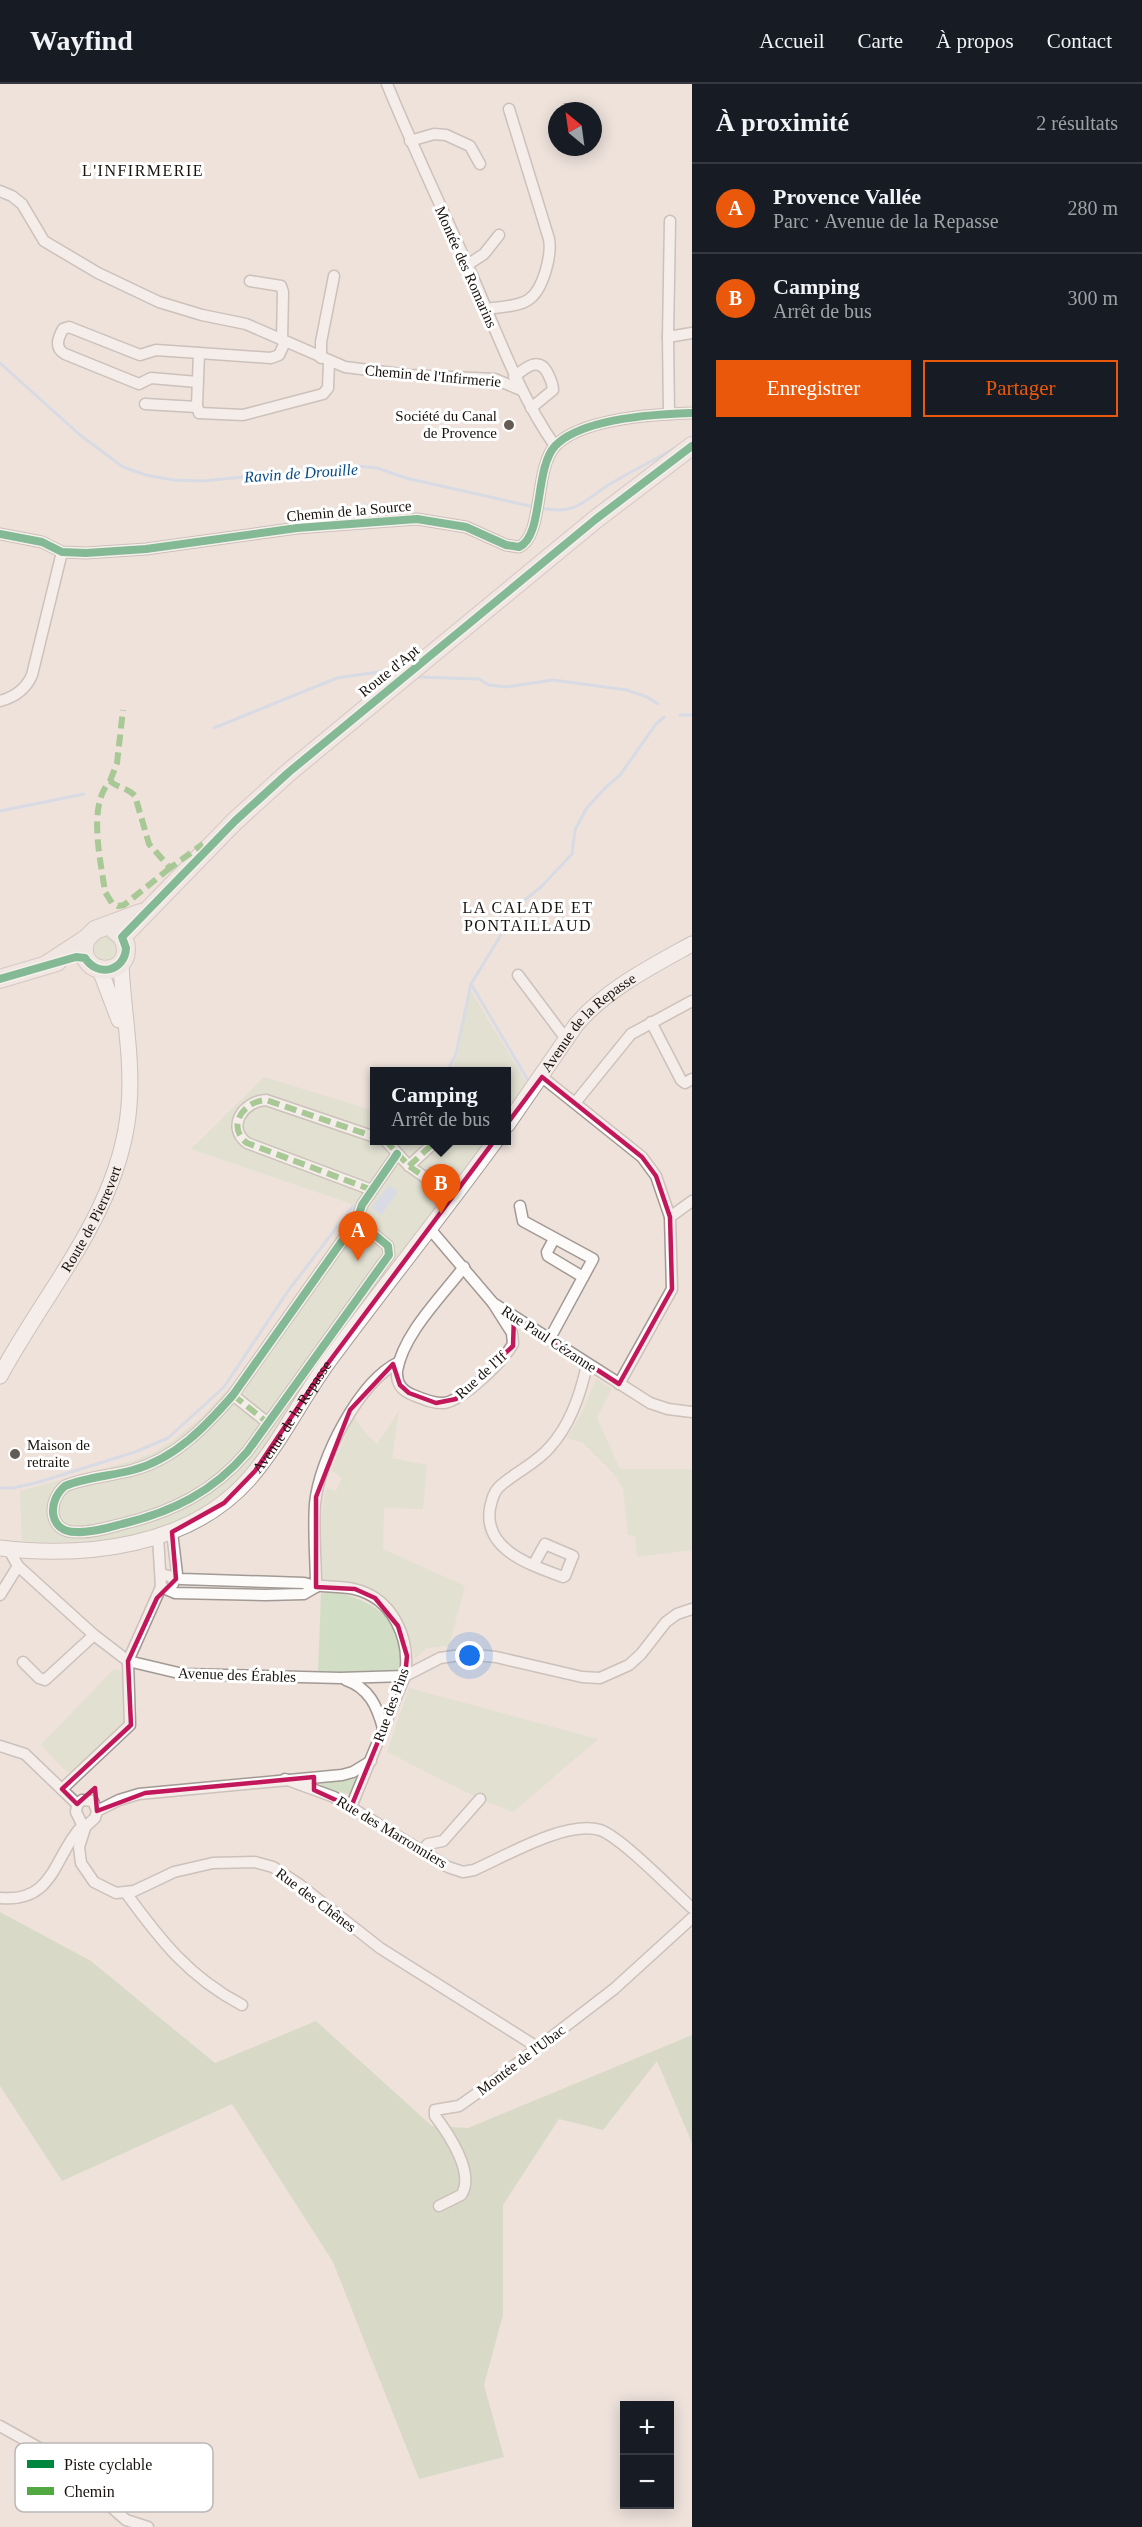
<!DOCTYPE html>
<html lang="fr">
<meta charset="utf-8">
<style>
body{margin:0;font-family:Georgia,serif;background:#20242c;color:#f1f3f6}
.controls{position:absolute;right:18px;bottom:18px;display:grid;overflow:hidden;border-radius:0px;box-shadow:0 3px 15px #0003}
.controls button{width:54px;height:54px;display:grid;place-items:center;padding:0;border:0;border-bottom:2px solid #363941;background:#171b24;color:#f1f3f6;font:30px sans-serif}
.compass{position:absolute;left:548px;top:18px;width:54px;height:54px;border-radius:50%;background:#171b24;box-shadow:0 3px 15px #0003;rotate:331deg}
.you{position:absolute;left:470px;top:1572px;width:21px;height:21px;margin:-15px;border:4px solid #fff;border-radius:50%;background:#1a73e8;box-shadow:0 0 0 9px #1a73e833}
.badge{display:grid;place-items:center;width:39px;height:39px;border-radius:50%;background:#ea580c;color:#fff;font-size:20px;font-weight:700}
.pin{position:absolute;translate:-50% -50px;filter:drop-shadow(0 2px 3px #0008)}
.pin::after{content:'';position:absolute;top:32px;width:21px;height:18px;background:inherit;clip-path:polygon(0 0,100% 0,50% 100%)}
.popup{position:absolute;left:370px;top:983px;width:141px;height:78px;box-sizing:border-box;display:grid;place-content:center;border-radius:0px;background:#171b24;filter:drop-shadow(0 2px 4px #0005);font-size:20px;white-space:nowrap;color:#9ea1a6}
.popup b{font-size:22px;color:#f1f3f6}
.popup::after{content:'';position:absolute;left:50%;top:100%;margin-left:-12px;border:12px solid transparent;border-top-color:#171b24}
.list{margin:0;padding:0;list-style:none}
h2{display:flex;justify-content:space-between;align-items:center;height:78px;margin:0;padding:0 24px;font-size:26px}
h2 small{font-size:20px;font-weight:400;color:#9ea1a6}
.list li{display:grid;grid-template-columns:39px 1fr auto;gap:18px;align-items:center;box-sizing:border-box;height:90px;padding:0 24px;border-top:2px solid #363941}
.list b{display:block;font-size:22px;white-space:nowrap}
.list p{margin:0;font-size:20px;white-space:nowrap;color:#9ea1a6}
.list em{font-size:20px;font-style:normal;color:#9ea1a6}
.actions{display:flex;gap:12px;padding:18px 24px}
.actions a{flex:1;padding:14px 0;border:2px solid #ea580c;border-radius:0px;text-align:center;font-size:21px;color:#ea580c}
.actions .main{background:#ea580c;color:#fff}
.map{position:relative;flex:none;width:692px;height:2443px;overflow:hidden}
header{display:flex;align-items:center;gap:36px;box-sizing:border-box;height:84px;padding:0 30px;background:#171b24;border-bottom:2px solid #363941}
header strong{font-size:28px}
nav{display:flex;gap:33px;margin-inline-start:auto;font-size:21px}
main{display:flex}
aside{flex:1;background:#171b24}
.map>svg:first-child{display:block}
</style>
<header>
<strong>Wayfind</strong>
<nav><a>Accueil</a><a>Carte</a><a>À propos</a><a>Contact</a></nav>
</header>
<main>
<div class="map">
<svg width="692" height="2443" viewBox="0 0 692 2443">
<rect width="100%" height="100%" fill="#eee2db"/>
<!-- green -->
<g fill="#d1dec5">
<circle cx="105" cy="865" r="13"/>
<polygon points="469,904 527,1000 507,1027 507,988 450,988 458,971"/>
<path d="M264,993L375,1027V1056L486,1057L284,1331C272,1352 261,1375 244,1393C188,1454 99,1461 22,1457L20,1407L132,1377L153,1369L171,1358L202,1333L235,1297L354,1128L353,1122L349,1119L191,1065Z"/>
<polygon points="596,1295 612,1305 597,1334 620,1385 692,1385 692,1466 637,1473 635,1452 628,1451 623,1404 614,1390 583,1359 567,1354 584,1324"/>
<path d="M399,1327L392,1374L427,1381L423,1425L384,1424L383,1465L465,1502L449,1562L426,1564L415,1575C405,1517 378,1502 321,1496C319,1464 318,1435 327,1404L336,1407L342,1394L331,1386L354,1333L367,1351L377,1360Z"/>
<path d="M327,1508C355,1509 393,1527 400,1557C402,1566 401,1576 402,1585L397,1588H318L321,1510Z"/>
<polygon points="114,1585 126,1589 126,1639 74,1687 67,1688 41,1661"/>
<polygon points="409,1604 598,1655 513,1728 480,1715 387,1668"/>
<polygon points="355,1695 358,1696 351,1711 320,1702 322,1699"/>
</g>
<!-- forest -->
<polygon fill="#bcd1af" points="0,1828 91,1877 215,1979 316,1937 432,2042 468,2044 692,1951 692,2059 657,1977 603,2046 559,2035 503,2121 503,2231 484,2301 504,2373 419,2395 333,2178 232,2020 62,2097 0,2002"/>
<!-- water -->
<polygon fill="#bcd3ef" points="389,1101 398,1108 381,1131 371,1124"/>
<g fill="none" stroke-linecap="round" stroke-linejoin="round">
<!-- stream -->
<g stroke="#bcd3ef" stroke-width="3">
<polyline points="0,279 80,351 123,383 146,391 173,396 203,397 357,382 377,384 406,394 534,423"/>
<path d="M541,424C580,433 586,412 617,396C636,385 656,375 675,364"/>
<polyline points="416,593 479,595 489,601 506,603 553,596 627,606 647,613 658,620"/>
<polyline points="680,631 692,631"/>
<polyline points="214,644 337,594 392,586"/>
<polyline points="0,727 84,710"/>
<polyline points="471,900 529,998"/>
<polyline points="447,988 456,970 471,900 501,851 506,831 541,803 572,770 575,746 586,725 604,705 620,691 656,640 664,633"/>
<polyline points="0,1404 13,1404 39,1398 135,1368 168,1354 224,1303 288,1207 353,1122"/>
</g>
<!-- street casing -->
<g stroke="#a29994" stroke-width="13">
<g id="street">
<path d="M387,0C412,61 440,120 467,180C495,242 516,306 555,362"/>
<polyline points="410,57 434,50 446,51 470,62 480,80"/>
<polyline points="0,107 12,112 22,120 44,157 98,189 159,218 202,231 246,240 345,283 409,291 495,295 521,306"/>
<polyline points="670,137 668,253 692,249"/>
<polyline points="467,181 484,170 499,151"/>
<polyline points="250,197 281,202 283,208 282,256"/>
<path d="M486,225C499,223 517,223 528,216C543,207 552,171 549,155L509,25"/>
<polyline points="668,253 669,330"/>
<polyline points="285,258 279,271 271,274 199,269 197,321 199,329 243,331 323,310 328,304 329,278"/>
<polyline points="321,274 321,258 334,192"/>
<path d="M514,293C524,285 538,272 547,288C550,294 553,299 553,306L531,324"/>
<path d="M197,298L151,294L139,300L65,270C54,264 58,254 63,245L69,243L140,271L156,266L199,269"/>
<polyline points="145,320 197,323"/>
<path d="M0,450L42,458L62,468L86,469L146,465L297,444L417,435L466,443L506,461L519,463C544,452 534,385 555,362C582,334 656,330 692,329"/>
<path d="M0,617C15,613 26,605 32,591L62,468"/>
<polyline points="518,891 566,955"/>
<polyline points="651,938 681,996 685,999 692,995"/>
<polyline points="542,993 642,1073 656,1092 670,1133"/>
<polyline points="575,1019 631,950 692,917"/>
<polyline points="385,1056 409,1082 454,1114"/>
<polyline points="409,1082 437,1056"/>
<path d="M372,1106L247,1059C226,1043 243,1017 266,1016L375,1053"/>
<polyline points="520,1122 523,1137 593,1175 549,1256"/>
<path d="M357,1136L388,1162L389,1171L247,1368C213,1408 172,1428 122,1440C107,1444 91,1449 76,1448C48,1448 47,1417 65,1402C86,1393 111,1392 133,1386C175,1375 206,1342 233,1311L357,1136L362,1121L397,1070"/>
<polyline points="430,1145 493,1219 650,1319 668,1325 692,1328"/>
<polyline points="554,1155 547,1168 548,1172 583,1193"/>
<path d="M464,1183C442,1212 403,1250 397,1287C396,1299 402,1307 413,1311C423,1315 434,1320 444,1319C464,1316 503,1277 513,1260L512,1249L493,1219"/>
<polyline points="619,1300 672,1205 670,1133 692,1117"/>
<polyline points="233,1311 268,1339"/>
<polyline points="172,1448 177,1490 173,1500"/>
<polyline points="8,1464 18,1482 94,1551 128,1577 183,1590 340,1594 405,1592 440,1574 467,1570 496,1573 582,1593 600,1594 629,1581 641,1570 666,1538 677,1530 692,1525"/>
<path d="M536,1482L535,1478L545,1460L573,1472L565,1492L563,1493C531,1481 483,1466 490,1424C492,1416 493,1409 499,1403C515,1388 536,1380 550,1363C570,1341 581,1309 587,1280"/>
<path d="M161,1490L181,1495L304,1499C320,1504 337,1501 354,1505C393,1514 411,1555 405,1592L351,1723"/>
<polyline points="161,1503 175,1509 265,1511 304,1510 316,1503"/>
<path d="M316,1503C316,1476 313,1447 315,1420C319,1376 359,1297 399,1278"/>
<polyline points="0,1511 18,1482"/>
<polyline points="23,1578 39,1594 45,1596 94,1551"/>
<path d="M346,1596C369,1604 377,1622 383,1644"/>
<polyline points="0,1662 25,1670 77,1720"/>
<path d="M285,1695L334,1713L448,1783L463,1788L474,1786C506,1772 566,1736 600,1746C621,1753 673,1807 692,1824"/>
<polyline points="62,1705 130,1641 128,1577 161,1503 158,1452"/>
<polygon points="82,1716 93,1717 97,1727 95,1734 84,1744 76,1728 77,1721"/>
<polyline points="97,1727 119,1716 139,1710 342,1691 353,1688 371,1677"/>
<polyline points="85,1744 79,1763 81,1779 94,1798 116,1809 134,1807 174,1788 213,1779 255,1778 273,1783 300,1801 380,1864 537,1963"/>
<polyline points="422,1767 428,1760 443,1757 480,1715"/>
<path d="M126,1809C161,1857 189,1893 242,1921"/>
<path d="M0,1814C54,1819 53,1774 81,1743"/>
<path d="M439,2122L461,2111C476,2090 448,2049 435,2032V2026L459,2022L493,1998L614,1905L692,1834"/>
<polyline points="0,2342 52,2371 126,2436 148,2443"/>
</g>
</g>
<!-- secondary casing -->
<g stroke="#a29994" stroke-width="17">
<g id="secondary">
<polyline points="100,886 119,936"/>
<path id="s1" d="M507,1041L576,941C605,906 652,882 692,860"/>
<path id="s2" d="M0,1292C47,1204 121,1125 129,1022C133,975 123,927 121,880"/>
<path id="s3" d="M0,1464C86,1474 189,1463 249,1395C281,1358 302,1313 331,1274C385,1201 442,1130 496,1056"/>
</g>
</g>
<!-- primary casing -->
<g stroke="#baa7a7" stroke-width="20">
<g id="primary">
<polyline points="122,853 235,737 289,688 596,435 692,362"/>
<path d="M86,855C73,890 125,897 126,866C126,857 122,851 115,847"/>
<polyline points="46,881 86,855 95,846 141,829"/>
<polyline points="0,895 57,878"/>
</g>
</g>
<!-- street -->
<use href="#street" stroke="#fcfbfa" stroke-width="10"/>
<!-- secondary -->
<use href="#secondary" stroke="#fcfbfa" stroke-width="15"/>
<!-- primary -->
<use href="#primary" stroke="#f2eaea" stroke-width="18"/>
<!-- quiet -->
<g stroke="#52a841" stroke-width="6" stroke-dasharray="12 6" stroke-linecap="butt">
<polyline points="110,697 117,679 123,626"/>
<path d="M170,784L124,821L118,822L112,819L105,808C101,777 87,722 110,697C117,704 129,704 135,712L149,760L170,784L203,760"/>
<polyline points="385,1056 409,1082 454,1114"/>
<polyline points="409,1082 437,1056"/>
<path d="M372,1106L247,1059C226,1043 243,1017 266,1016L375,1053"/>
<polyline points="233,1311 268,1339"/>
</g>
<!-- cycleway casing -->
<g stroke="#fff" stroke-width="11">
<g id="cycleway">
<path d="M0,450L42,458L62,468L86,469L146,465L297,444L417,435L466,443L506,461L519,463C544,452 534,385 555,362C582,334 656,330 692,329"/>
<path d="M0,895L76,873L85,874C98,894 125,887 126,864L122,853L235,737L289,688L596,435L692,362"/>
<path d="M357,1136L388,1162L389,1171L247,1368C213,1408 172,1428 122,1440C107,1444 91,1449 76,1448C48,1448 47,1417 65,1402C86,1393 111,1392 133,1386C175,1375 206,1342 233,1311L357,1136L362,1121L397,1070"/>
</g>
</g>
<!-- cycleway -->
<use href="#cycleway" stroke="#00873e" stroke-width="8"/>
</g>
<!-- marked area -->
<path d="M0 0H692V2443H0ZM542,993L642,1073L656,1092L670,1133L672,1205L619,1300L514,1232L513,1262L456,1315L436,1319L409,1309L400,1301L393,1280L350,1326L316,1413V1503L355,1505L375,1514L398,1542L407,1572L405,1592L351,1723L314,1706V1693L145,1709L97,1727L95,1704L77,1720L62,1705L131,1641L128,1577L157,1514L176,1495L172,1448L224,1419L255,1387L323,1286Z" fill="#eee2db" fill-opacity=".55" fill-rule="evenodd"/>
<path fill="none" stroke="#c2185b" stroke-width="4.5" stroke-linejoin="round" d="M542,993L642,1073L656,1092L670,1133L672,1205L619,1300L514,1232L513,1262L456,1315L436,1319L409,1309L400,1301L393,1280L350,1326L316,1413V1503L355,1505L375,1514L398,1542L407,1572L405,1592L351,1723L314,1706V1693L145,1709L97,1727L95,1704L77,1720L62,1705L131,1641L128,1577L157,1514L176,1495L172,1448L224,1419L255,1387L323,1286Z"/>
<!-- markers -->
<g fill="#645b55" stroke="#fff" stroke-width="2">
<circle cx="509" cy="341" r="6"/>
<circle cx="15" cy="1370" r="6"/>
</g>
<g text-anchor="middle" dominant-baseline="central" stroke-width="6" stroke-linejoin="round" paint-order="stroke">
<!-- street labels -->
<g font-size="15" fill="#19120d" stroke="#fff">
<text transform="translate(466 183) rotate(66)">Montée des Romarins</text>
<text transform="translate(433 292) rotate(5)">Chemin de l'Infirmerie</text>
<text transform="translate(349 427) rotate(-5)">Chemin de la Source</text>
<text transform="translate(389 587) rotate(-39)">Route d'Apt</text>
<text stroke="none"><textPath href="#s1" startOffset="132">Avenue de la Repasse</textPath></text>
<text stroke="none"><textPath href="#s2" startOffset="182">Route de Pierrevert</textPath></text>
<text transform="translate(549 1255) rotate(33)">Rue Paul Cézanne</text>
<text transform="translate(481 1291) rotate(-42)">Rue de l'If</text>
<text stroke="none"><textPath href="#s3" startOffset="344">Avenue de la Repasse</textPath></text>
<text transform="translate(237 1591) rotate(2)">Avenue des Érables</text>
<text transform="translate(391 1621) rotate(-70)">Rue des Pins</text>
<text transform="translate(392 1748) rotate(31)">Rue des Marronniers</text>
<text transform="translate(316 1816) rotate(37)">Rue des Chênes</text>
<text transform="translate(521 1976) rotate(-37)">Montée de l'Ubac</text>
</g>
<!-- poi labels -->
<g font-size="15" fill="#19120d" stroke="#fff" text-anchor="end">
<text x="497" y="332">Société du Canal<tspan x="497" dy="17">de Provence</tspan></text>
<text x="27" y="1361" text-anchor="start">Maison de<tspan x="27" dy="17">retraite</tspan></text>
</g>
<!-- neighbourhood labels -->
<g font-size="16" letter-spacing="1.5" fill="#19120d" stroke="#fff">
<text x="143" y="86">L'INFIRMERIE</text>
<text x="528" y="823">LA CALADE ET<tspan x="528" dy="18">PONTAILLAUD</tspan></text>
</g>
<!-- water labels -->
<g font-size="16" font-style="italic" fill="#064a89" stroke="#fff">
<text transform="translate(301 389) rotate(-4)">Ravin de Drouille</text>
</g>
</g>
<!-- legend -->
<rect x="15" y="2359" width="198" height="69" rx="9" fill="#fff" stroke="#bab8b6" stroke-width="1.5"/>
<rect x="27" y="2376" width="27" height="8" fill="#00873e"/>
<rect x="27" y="2403" width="27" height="8" fill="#52a841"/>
<g font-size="16" fill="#19120d">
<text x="64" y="2386">Piste cyclable</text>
<text x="64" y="2413">Chemin</text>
</g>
</svg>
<div class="controls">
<button>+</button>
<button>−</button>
</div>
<svg class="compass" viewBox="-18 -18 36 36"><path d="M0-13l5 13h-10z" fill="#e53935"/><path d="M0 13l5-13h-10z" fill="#9ea1a6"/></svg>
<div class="you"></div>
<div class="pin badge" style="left:358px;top:1177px">A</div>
<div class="pin badge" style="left:441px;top:1130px">B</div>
<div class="popup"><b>Camping</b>Arrêt de bus</div>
</div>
<aside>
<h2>À proximité<small>2 résultats</small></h2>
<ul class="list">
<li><span class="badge">A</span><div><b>Provence Vallée</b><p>Parc · Avenue de la Repasse</p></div><em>280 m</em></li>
<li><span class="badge">B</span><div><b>Camping</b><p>Arrêt de bus</p></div><em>300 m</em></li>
</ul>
<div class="actions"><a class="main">Enregistrer</a><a>Partager</a></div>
</aside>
</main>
